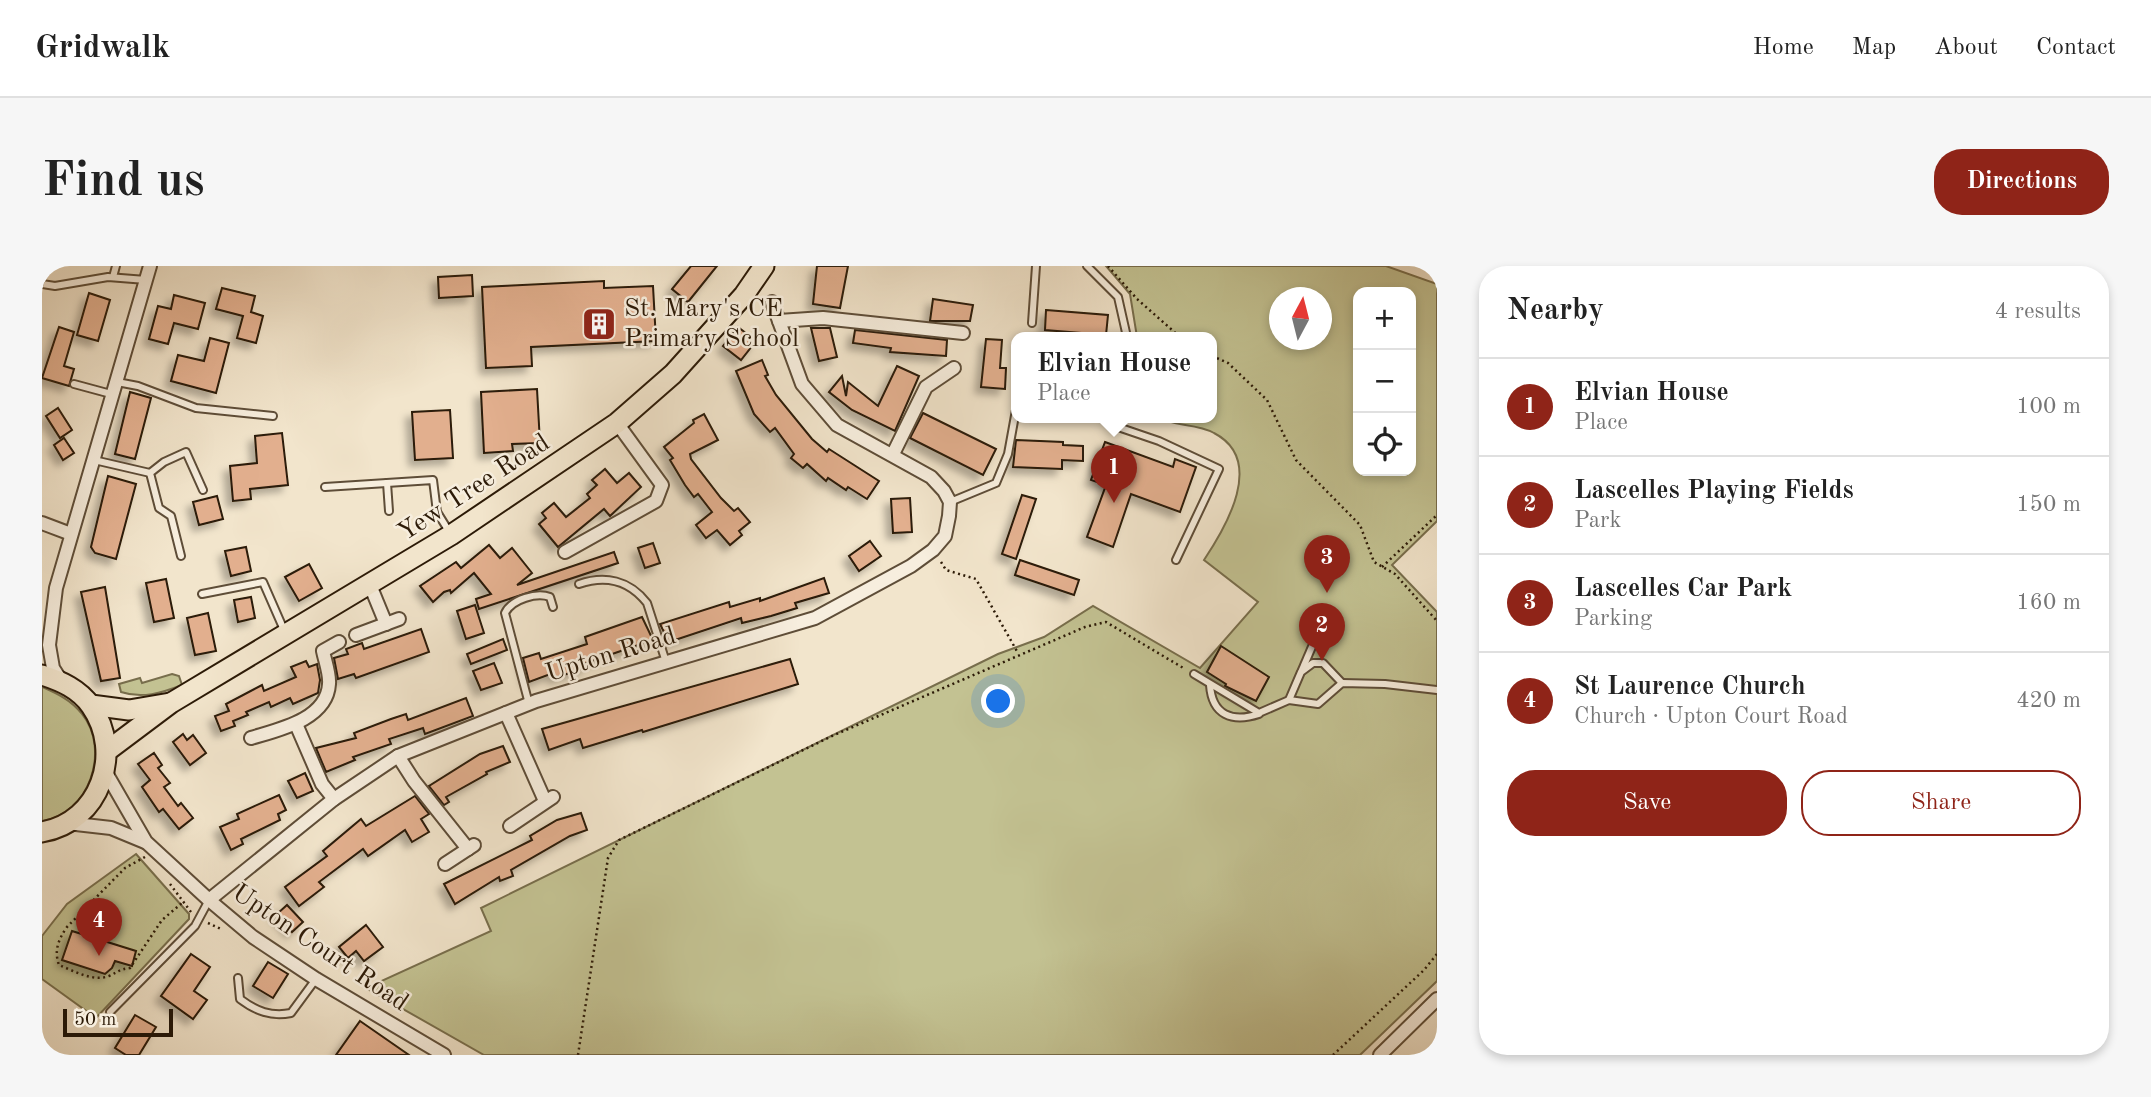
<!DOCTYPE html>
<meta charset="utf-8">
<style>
body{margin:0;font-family:"Old Standard TT",serif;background:#f6f6f6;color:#222}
.controls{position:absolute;right:21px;top:21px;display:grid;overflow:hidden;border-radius:14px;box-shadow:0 4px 10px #0003}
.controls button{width:63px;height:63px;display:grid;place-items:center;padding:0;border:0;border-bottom:2px solid #e0e0e0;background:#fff;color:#222;font:35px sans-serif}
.compass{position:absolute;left:1227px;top:21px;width:63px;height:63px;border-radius:50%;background:#fff;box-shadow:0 4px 10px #0003;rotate:7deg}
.scale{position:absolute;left:21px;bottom:18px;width:110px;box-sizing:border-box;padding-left:7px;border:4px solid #2c1a07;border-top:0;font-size:19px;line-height:24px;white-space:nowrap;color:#2c1a07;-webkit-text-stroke:5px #f7eede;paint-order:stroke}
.you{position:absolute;left:957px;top:436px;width:24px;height:24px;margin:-18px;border:5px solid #fff;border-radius:50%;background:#1a73e8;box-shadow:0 0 0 10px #1a73e833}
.badge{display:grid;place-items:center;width:46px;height:46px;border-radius:50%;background:#8f2418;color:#fff;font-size:23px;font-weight:700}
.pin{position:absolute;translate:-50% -58px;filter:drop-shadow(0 2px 4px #0008)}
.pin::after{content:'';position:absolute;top:37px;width:24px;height:21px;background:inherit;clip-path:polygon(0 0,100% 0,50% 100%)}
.popup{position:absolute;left:969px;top:66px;width:206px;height:91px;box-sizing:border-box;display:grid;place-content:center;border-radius:14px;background:#fff;filter:drop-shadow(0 2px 5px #0005);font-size:23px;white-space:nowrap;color:#767676}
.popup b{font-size:26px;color:#222}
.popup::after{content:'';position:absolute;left:50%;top:100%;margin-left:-14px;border:14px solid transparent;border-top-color:#fff}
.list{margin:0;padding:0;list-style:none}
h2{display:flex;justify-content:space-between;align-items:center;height:91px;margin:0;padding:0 28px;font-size:30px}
h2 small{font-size:23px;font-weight:400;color:#767676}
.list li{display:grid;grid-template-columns:46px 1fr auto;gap:21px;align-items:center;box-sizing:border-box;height:98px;padding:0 28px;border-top:2px solid #e0e0e0}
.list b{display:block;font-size:26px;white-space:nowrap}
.list p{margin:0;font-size:23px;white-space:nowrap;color:#767676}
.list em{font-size:23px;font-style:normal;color:#767676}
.actions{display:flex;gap:14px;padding:21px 28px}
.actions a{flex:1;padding:16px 0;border:2px solid #8f2418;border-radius:28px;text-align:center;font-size:24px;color:#8f2418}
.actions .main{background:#8f2418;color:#fff}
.icon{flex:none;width:38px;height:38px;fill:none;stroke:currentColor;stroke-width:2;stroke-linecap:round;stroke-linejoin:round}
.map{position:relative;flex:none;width:1395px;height:789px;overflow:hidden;border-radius:28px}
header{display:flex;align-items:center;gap:42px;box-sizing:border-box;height:98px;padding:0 35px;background:#fff;border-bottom:2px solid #e0e0e0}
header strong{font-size:33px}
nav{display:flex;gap:38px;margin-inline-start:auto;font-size:24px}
.intro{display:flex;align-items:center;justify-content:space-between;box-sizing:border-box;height:168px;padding:0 42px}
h1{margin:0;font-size:49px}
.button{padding:18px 32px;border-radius:28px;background:#8f2418;color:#fff;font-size:24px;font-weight:700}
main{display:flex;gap:42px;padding:0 42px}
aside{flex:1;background:#fff;border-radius:28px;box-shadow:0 4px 10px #0003}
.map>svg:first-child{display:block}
</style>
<header>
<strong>Gridwalk</strong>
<nav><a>Home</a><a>Map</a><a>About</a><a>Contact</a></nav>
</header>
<div class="intro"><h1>Find us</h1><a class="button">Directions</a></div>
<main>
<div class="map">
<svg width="1395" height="789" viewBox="0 0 1395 789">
<defs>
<filter id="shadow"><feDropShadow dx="-6" dy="6" stdDeviation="3.5" flood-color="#0004"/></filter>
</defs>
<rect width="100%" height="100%" fill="#f2e5cc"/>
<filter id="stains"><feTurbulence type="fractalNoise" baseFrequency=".00286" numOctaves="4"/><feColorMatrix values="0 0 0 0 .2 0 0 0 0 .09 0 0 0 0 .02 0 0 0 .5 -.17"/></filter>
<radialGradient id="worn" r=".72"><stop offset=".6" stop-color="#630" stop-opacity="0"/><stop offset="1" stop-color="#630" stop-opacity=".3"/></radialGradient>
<!-- green -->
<g fill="#c3c292" stroke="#786e4c" stroke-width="2" fill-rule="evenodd">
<path d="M1064,0H1344L1395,18V255L1350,299L1395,346V715L1318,789H442L324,722L449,665L439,642L956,388L1002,371L1051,340L1158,402L1216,336L1162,294C1184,261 1224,194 1172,167C1154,157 1132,161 1115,151H1170V71H1095L1088,28ZM1316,26H1369V205H1316ZM1238,32H1280V74H1238Z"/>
<path d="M130,408L137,410L140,419C120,427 100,433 79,426L77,418L98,412L100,417Z"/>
<path d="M0,421C16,428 29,434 40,448C69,484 47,549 0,555Z"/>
<polygon points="94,588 147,648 147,653 54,752 0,713 0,670 25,638"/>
</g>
<!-- building -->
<g fill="#e2af8e" stroke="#2c1a07" stroke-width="2" filter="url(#shadow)">
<polygon points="649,0 675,0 646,36 630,23"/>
<polygon points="775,0 806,0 798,42 771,38"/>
<polygon points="430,9 431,30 397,32 396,11"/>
<polygon points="562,15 562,22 611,20 614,75 489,81 490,100 444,102 440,21"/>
<polygon points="180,22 213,30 209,46 221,50 214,77 195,72 201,50 174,43"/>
<polygon points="47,27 68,34 56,75 35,69"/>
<polygon points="132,29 163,37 156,63 132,57 126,78 107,73 116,40 129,43"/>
<polygon points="891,33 931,39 928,55 888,55"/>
<polygon points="1004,44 1066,49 1064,69 1003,64"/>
<polygon points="17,61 32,66 22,100 32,103 27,120 0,112"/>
<polygon points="696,61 714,75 699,94 681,80"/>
<polygon points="769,62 788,62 795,91 777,95"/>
<polygon points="813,64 905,74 904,90 848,86 849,82 811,77"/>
<polygon points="168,72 187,77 174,127 129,115 136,89 162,95"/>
<polygon points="944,73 960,74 958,102 964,102 963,123 939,121"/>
<polygon points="720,94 726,109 723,110 734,129 770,173 785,186 787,183 837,215 825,233 806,221 804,224 786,212 784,215 765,198 761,202 749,192 752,188 733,162 728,166 712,148 694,105"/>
<polygon points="855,100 877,110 853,165 810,144 787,126 800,110 804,130 806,116 836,140"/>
<polygon points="495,123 498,177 470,178 471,185 442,187 439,126"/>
<polygon points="88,126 109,132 93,193 73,188"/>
<polygon points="16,142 30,164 18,172 4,150"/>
<polygon points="408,144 411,192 373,194 370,146"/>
<polygon points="881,147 954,183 941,209 868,172"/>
<polygon points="662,148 676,174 648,188 649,193 679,232 692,245 696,242 708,256 697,265 700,269 688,279 675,264 664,272 654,259 670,246 656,228 652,231 643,219 628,194 631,192 622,181 652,157 651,154"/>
<polygon points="240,167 246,219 208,223 209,233 191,235 188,200 215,197 213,170"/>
<polygon points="22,172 32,187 21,194 12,179"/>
<polygon points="974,174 1021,176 1021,179 1041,180 1041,195 1020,194 1020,203 971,201"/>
<polygon points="1063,176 1131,201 1133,193 1154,201 1138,246 1089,228 1071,281 1045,271 1064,219 1049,214"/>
<polygon points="563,203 575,217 587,207 599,221 568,250 562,243 516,281 497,258 504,252 500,247 512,237 524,251 548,232 545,228 555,219 550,214"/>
<polygon points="66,210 94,218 74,293 53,287 49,281"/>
<polygon points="980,229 994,233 974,293 960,288"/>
<polygon points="175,230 181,253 157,259 151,236"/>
<polygon points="868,232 870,266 851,267 849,233"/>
<polygon points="828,275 839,290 817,305 807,290"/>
<polygon points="611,277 618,297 603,302 596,282"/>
<polygon points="447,279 458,292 470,282 490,307 475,319 572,286 576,297 437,343 434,333 449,328 432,307 409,327 408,324 402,326 391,336 378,320 414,296 419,302"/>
<polygon points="204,281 209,305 189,310 183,285"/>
<polygon points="978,294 1037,314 1032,329 973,309"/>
<polygon points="267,298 280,322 257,335 243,311"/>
<polygon points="782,312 787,327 753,337 755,342 729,350 700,357 699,352 627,376 618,358 687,336 688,341 718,332 718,335"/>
<polygon points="124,313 132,352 112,356 104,317"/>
<polygon points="63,321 78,412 59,415 39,326"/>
<polygon points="209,331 213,352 196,356 192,334"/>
<polygon points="433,339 442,367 424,373 415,345"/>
<polygon points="166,347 174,385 153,389 145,352"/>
<polygon points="600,351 611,374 544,397 545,401 513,412 511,407 487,416 481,392 497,387 499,393 545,378 543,371"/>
<polygon points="379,363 387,386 314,412 312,408 296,413 292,392 306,388 304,383 320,377 322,383"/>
<polygon points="461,373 465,384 429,398 425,388"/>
<polygon points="1179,380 1227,411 1214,435 1183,420 1184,418 1165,406"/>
<polygon points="748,393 756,418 601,466 600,464 541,482 538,473 507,484 500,463"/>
<polygon points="264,395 267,401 275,398 278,414 276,427 251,438 248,432 229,441 227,436 204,446 206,449 191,455 193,460 179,465 173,450 187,445 184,438 220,419 222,425 254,411 249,401"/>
<polygon points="452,397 460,417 439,424 431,405"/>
<polygon points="424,432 431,450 383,468 381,462 347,473 349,478 311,491 313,494 284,506 274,482 314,472 312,467 349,453 364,448 366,454"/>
<polygon points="141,468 145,474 151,469 164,487 148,499 131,476"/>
<polygon points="461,480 468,496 444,506 445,508 404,531 407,536 402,539 387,520 438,488"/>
<polygon points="112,487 120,499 116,502 128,517 122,521 136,540 139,537 151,552 137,563 121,543 117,546 100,521 108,514 96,498"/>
<polygon points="263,507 271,525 255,532 246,515"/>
<polygon points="237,529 244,544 236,548 238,554 199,573 201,578 189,584 178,561 197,553 195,548"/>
<polygon points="373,530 387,548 379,553 387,566 370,576 363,564 326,590 321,583 277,616 282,621 257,640 243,621 285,590 281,585 319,553 324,560"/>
<polygon points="539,547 545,564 528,570 469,604 471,610 458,615 457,611 413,638 402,618 490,574 488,570 515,554"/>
<polygon points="245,639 261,656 250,666 235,648"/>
<polygon points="324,659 341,681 322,695 314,685 306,692 297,681"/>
<polygon points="30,665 94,685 90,700 73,695 70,702 63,708 20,694"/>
<polygon points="149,688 168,701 152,725 165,734 151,753 119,730"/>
<polygon points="226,696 246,708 231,732 211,720"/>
<polygon points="93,749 114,761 97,789 84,789 73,782"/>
<polygon points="318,755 367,789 294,789"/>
</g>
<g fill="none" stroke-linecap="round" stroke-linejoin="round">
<!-- service casing -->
<g stroke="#5e4d38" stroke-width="10">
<g id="service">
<polyline points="1045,0 1076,31 1085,71"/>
<polyline points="71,11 74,0"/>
<polyline points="0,18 13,20 66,11 104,14"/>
<polyline points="990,57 994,0"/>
<polyline points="75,116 96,120 154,142 231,150"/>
<polyline points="32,118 69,128"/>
<polyline points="1077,151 1076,161 1117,175 1177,203 1134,294"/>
<polyline points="52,194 108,207"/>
<polyline points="345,217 347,245"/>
<polyline points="283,221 391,214 395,246 408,267"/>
<polyline points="908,236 954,217 966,188 974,144"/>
<polyline points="139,290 129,250 117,242 108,207 122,196 144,186 161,224"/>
<path d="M537,318C563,309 587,314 605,337L624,396"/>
<polyline points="160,328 221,316 242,364"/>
<polyline points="1260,404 1275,369"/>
<polyline points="1152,408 1217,447 1247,434 1276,438 1300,417 1343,418 1395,424"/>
<path d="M1168,419C1170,449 1190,457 1217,448"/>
<polyline points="1247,434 1259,406 1271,397 1281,397 1300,417"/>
<path d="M487,438L463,347C470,333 495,326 508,331L511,341"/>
<path d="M196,712L198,733C214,745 229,751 249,747L274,713"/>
<polyline points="68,746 153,660 167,634"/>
</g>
</g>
<!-- minor casing -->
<g stroke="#5e4d38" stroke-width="16">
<g id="minor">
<polyline points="737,55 781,52 921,67"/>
<polyline points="851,188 884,121 912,102"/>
<polyline points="0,257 29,268"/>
<polyline points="523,286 614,235 620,219 575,157"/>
<polyline points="328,319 344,358"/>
<polyline points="314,369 357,353"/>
<polyline points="20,416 11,402 7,379 14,322 108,0"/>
<polyline points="464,447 503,535"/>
<polyline points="254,458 280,518 292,533"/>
<path d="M209,472C235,464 285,454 287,418C288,408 283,395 281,385L297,376"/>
<polyline points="356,490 372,515 426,583"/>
<polyline points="63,505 104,576 167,634 211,671 274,713 402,789"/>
<polyline points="25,557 69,562 103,576"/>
<polyline points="468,560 511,531"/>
<polyline points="403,598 432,579"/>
<polyline points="167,634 292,533 356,490 494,435 773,352 869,300 891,284 903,270 907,250 908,236 902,225 889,211 795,159 760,118 730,36"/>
<polyline points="1338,789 1395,733"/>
</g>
</g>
<!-- primary casing -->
<g stroke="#2c1a07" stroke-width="23">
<g id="primary">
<path d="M0,409C19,415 37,423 49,440C82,487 58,556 0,566"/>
<polyline points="49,439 87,444 128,437"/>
<polyline points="65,485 129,437 409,269 575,157 631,108 702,29 722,0"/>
</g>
</g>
<!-- path -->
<g stroke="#2c1a07" stroke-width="2.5" stroke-dasharray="2 3.5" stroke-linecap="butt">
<polyline points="1066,0 1095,33 1138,71"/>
<polyline points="1170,90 1186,97 1225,134 1254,194 1318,259 1332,296 1353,308 1395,355"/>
<polyline points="899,296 904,304 934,313 976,387"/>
<polyline points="1340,301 1395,249"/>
<path d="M103,591L83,602L25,661C16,674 12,685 17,699C32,705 51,716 67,710C76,706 78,703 88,702L120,654L140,637"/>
<polyline points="128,618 149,646"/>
<polyline points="166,657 179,663"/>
<polyline points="536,789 566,592 577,574 790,470 1043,361 1064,356 1143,403"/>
<polyline points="1291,789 1382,704 1395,688"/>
</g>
<!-- service -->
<use href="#service" stroke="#f7eede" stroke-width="6"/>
<!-- minor -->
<use href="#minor" stroke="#f7eede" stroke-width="12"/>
<!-- primary -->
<use href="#primary" stroke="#f2e5cc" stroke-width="19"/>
</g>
<!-- icons -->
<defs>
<g id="building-square" transform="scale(1.75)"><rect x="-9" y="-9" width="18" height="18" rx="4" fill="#8f2418" stroke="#f7eede"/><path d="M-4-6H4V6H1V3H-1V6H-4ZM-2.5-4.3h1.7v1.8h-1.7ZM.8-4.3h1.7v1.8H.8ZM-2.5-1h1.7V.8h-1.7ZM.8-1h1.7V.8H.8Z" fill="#fff"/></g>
</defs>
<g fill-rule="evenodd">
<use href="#building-square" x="557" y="58"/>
</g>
<g text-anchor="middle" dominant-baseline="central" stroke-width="5" stroke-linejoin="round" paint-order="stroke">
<!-- poi labels -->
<g font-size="26" fill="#2c1a07" stroke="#f7eede" text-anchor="start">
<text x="582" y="43">St. Mary's CE<tspan x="582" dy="30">Primary School</tspan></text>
</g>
<!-- street labels -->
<g font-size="26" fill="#2c1a07" stroke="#f7eede">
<text transform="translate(432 222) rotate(-33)">Yew Tree Road</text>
<text transform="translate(569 389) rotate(-17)">Upton Road</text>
<text transform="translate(278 682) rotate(34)">Upton Court Road</text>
</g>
</g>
<rect width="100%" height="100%" filter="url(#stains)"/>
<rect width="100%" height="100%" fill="url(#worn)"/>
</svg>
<div class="controls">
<button>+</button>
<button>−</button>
<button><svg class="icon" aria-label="locate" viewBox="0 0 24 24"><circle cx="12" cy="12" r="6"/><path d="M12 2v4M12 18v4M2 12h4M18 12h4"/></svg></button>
</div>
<svg class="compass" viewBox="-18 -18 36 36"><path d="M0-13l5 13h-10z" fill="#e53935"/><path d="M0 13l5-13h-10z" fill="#767676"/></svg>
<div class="scale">50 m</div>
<div class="you"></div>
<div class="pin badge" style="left:1072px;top:237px">1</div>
<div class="popup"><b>Elvian House</b>Place</div>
<div class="pin badge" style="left:1280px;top:395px">2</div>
<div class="pin badge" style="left:1285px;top:327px">3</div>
<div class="pin badge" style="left:57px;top:690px">4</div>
</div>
<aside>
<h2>Nearby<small>4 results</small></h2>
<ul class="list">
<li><span class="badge">1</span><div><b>Elvian House</b><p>Place</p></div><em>100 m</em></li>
<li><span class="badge">2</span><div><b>Lascelles Playing Fields</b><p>Park</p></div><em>150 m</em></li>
<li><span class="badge">3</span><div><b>Lascelles Car Park</b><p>Parking</p></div><em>160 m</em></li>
<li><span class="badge">4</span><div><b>St Laurence Church</b><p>Church · Upton Court Road</p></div><em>420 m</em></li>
</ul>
<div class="actions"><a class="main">Save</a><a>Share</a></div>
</aside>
</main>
